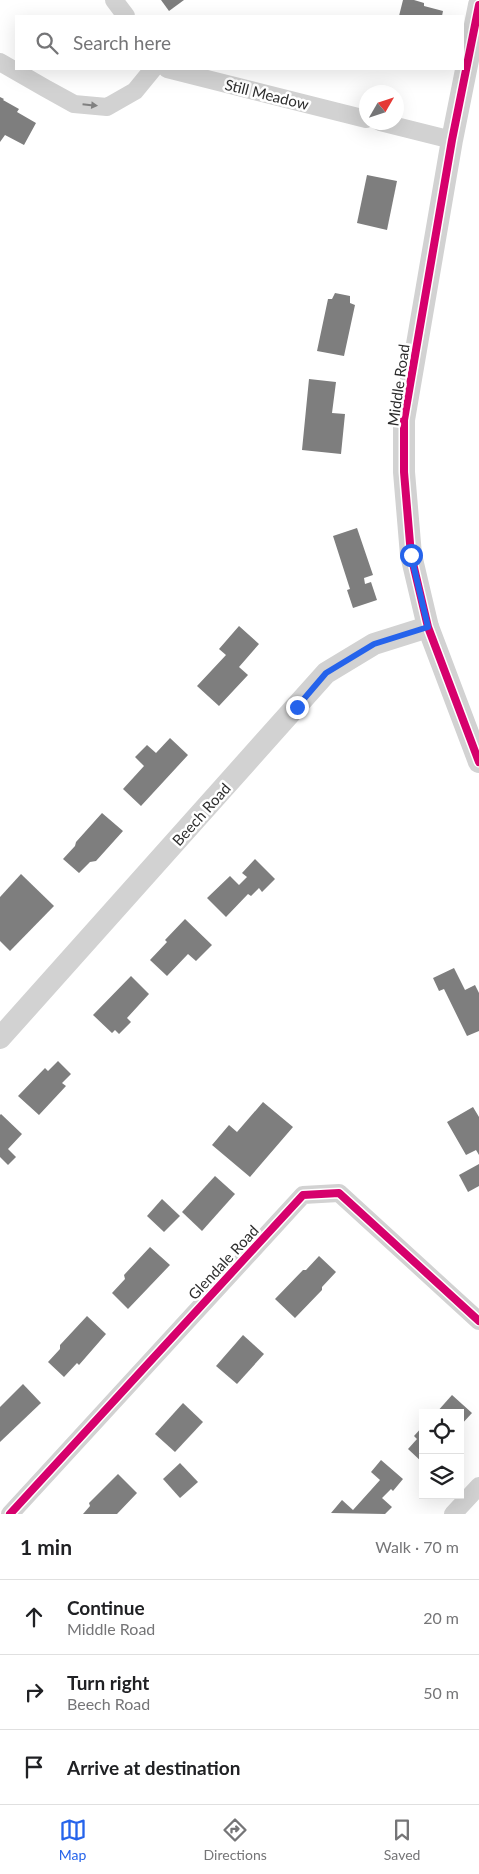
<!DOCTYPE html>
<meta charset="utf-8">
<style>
body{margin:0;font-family:Lato,sans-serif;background:#f6f6f6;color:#202124}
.controls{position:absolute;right:15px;bottom:15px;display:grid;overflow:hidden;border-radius:0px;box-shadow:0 5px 20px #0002}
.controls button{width:45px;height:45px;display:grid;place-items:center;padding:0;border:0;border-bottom:1px solid #e0e0e0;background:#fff;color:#202124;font:25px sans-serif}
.compass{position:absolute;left:359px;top:85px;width:45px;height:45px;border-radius:50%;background:#fff;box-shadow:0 5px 20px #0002;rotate:51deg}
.stop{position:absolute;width:15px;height:15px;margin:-11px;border:4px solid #2563eb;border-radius:50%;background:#fff}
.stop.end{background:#2563eb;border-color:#fff;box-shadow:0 1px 5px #0008}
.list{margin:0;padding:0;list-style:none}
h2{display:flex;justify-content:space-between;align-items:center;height:65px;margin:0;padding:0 20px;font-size:21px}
h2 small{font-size:16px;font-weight:400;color:#757577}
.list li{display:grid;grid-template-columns:32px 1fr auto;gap:15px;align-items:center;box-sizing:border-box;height:75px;padding:0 20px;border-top:1px solid #e0e0e0}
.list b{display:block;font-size:19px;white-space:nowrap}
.list p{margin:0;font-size:16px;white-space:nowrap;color:#757577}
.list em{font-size:16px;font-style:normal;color:#757577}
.icon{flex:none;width:28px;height:28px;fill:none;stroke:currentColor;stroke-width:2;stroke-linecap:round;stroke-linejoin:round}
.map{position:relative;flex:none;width:479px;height:1514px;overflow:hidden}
.search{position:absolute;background:#fff;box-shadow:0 5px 20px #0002;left:15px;right:15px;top:15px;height:55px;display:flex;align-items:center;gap:12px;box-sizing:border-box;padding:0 18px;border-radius:0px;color:#757577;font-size:19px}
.sheet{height:290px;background:#fff}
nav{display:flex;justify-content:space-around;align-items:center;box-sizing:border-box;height:70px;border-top:1px solid #e0e0e0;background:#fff;font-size:14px;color:#757577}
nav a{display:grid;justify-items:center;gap:2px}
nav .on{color:#2563eb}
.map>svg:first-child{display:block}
</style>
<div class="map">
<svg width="479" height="1514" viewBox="0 0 479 1514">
<rect width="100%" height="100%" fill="#fff"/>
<!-- building -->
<g fill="#7e7e7e">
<polygon points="161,0 184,0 169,11"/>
<polygon points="403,0 414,0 424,3 424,6 443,11 442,16 399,16"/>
<polygon points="0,97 4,99 3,100 19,109 17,112 36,123 24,145 5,135 0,142"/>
<polygon points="367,175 397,181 387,230 357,223"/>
<polygon points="335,293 350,296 350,303 355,305 344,356 317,351 328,299 332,299"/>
<polygon points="309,379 336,382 332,413 345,414 341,454 302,450"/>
<polygon points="357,528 373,575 364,578 365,584 371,582 377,600 353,608 347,590 350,589 333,536"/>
<polygon points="239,626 259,644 239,667 248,675 219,706 197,686 226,655 219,649"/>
<polygon points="170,738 188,755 141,806 123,789 144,766 135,757 147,745 156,753"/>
<polygon points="102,813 123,831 96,861 90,862 79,873 63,859 75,846 76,842"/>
<polygon points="255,859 275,879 262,892 259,888 251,896 248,894 226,917 207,898 230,876 239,885 247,877 242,873"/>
<polygon points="21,874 54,906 10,951 0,941 0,897"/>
<polygon points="185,919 212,945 196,961 188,954 167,976 150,960 167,942 165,940"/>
<polygon points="454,968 465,990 475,985 479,993 479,1031 467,1036 444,989 439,991 433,978"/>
<polygon points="131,976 149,994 127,1018 131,1022 119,1034 115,1030 112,1033 93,1015"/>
<polygon points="58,1061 71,1074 62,1083 66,1086 39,1115 18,1096 45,1068 48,1071"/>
<polygon points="263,1102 293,1127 250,1177 212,1145 229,1125 237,1132"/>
<polygon points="473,1107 479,1117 479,1155 476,1150 466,1155 447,1122"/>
<polygon points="1,1114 22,1134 8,1149 16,1157 8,1165 0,1157 0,1115"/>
<polygon points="479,1164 479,1186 468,1192 459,1175"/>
<polygon points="215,1176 235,1194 202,1231 182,1212"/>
<polygon points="162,1199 180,1216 164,1232 147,1216"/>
<polygon points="150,1247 170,1265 128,1309 112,1293 125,1279 124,1275"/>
<polygon points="319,1256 336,1272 322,1287 322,1290 295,1318 275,1299 303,1270 306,1270"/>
<polygon points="87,1316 106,1334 79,1365 77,1363 64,1377 48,1362 60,1349 60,1345"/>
<polygon points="243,1335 264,1354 237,1384 216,1366"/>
<polygon points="23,1384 41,1403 0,1442 0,1407"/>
<polygon points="452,1395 472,1413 460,1426 460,1413 436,1413"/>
<polygon points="183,1403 203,1422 175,1452 155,1434"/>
<polygon points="423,1426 423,1463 408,1449 417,1439 414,1436"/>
<polygon points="381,1460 403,1479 393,1491 391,1489 382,1498 392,1507 385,1514 331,1513 342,1500 353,1510 380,1480 371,1472"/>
<polygon points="180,1463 198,1482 180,1498 163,1479"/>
<polygon points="118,1474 137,1493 117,1514 83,1514 90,1506 89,1503"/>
</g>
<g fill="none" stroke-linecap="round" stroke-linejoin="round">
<!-- minor -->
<g stroke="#d2d2d2" stroke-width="18">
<polyline points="114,0 126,16"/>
<polyline points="0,62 45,88 74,104 107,107 135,91 153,69"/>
<polyline points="167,69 366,119"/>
<polyline points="380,122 452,140"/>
<polyline points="10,1514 303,1195 339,1193 479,1321"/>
<polyline points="453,1514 479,1486"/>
</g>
<!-- tertiary -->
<g stroke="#d2d2d2" stroke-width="22">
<polyline points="479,5 452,140 404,420 404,472 411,555 428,627 479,762"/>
<polyline points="0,1038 326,673 374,644 428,627"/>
</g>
<!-- cycleway casing -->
<g stroke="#fff" stroke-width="11">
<g id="cycleway">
<polyline points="479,5 452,140 404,420 404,472 411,555 428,627 479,762"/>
<polyline points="10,1514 303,1195 339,1193 479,1321"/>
</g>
</g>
<!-- cycleway -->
<use href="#cycleway" stroke="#d6006c" stroke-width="8"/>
</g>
<!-- one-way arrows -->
<defs><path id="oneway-solid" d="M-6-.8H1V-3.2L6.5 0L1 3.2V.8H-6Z" transform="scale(1.25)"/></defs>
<use fill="#808080" href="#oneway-solid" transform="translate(90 105) rotate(6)"/>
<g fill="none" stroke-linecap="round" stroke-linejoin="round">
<!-- route -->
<polyline stroke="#2563eb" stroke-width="6" points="297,707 326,673 374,644 428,627 411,555"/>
</g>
<g text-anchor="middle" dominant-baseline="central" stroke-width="5" stroke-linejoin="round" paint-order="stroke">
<!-- street labels -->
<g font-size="15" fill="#2d2d2d" stroke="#fff">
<text transform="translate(267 94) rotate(14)">Still Meadow</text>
<text transform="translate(398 385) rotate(-82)">Middle Road</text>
<text transform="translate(201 814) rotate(-48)">Beech Road</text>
<text transform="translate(223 1262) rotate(-47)">Glendale Road</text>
</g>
</g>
</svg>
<div class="controls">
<button><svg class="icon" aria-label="locate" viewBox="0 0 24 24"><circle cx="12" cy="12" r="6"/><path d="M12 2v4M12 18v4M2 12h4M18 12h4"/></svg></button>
<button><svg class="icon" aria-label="layers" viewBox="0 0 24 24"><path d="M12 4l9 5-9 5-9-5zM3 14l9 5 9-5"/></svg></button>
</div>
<svg class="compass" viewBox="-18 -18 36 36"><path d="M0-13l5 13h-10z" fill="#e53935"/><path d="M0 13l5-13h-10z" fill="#757577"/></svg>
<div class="stop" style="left:411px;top:555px"></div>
<div class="stop end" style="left:297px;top:707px"></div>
<div class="search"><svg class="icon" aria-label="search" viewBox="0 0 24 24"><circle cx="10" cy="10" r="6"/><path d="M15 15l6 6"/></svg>Search here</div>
</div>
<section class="sheet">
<h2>1 min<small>Walk · 70 m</small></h2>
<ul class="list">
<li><svg class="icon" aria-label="ahead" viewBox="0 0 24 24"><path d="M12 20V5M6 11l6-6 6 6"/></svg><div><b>Continue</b><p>Middle Road</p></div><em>20 m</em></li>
<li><svg class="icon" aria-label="right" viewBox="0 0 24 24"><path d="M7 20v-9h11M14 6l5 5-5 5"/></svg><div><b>Turn right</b><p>Beech Road</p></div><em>50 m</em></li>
<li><svg class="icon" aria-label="arrive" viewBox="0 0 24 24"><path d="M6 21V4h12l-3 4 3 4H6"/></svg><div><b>Arrive at destination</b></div></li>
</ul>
</section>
<nav>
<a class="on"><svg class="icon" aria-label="map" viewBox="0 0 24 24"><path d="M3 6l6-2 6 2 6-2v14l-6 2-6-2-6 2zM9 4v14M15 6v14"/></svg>Map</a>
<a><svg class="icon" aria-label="directions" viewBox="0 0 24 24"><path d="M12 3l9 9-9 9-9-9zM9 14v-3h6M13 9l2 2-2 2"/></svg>Directions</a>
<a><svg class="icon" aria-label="saved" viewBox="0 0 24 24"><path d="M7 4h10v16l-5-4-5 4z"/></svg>Saved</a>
</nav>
